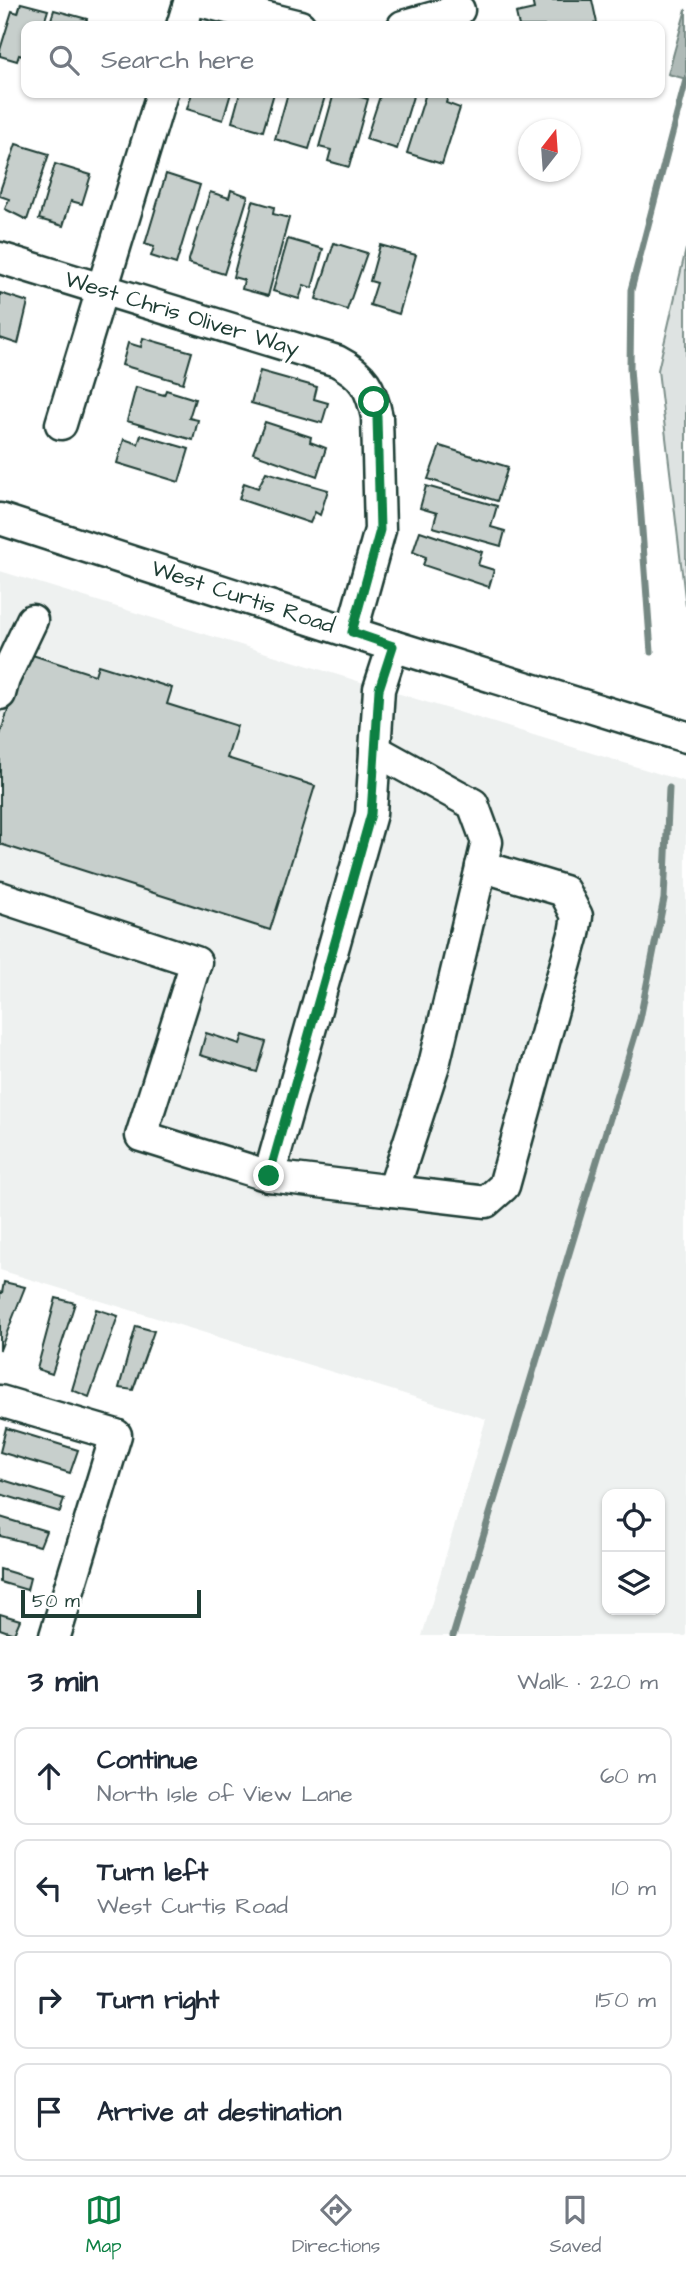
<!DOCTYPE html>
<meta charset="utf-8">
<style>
body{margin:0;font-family:"Architects Daughter",sans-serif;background:#f2f2f3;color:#1f2937}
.controls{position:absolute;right:21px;bottom:21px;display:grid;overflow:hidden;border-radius:14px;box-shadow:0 2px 5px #0004}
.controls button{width:63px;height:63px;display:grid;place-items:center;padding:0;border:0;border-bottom:2px solid #e0e1e3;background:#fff;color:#1f2937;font:35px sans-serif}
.compass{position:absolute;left:518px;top:119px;width:63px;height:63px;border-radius:50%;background:#fff;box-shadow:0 2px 5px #0004;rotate:17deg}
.scale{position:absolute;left:21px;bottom:18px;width:180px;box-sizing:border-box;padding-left:7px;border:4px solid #1f3d34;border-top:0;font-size:19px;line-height:24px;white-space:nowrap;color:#1f3d34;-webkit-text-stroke:5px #fff;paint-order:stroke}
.stop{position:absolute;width:21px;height:21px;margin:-16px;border:5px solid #0b8043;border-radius:50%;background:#fff}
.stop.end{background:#0b8043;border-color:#fff;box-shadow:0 2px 7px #0008}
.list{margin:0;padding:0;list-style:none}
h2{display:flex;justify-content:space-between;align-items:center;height:91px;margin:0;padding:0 28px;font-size:30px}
h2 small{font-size:23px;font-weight:400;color:#747a83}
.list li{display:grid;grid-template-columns:46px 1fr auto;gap:21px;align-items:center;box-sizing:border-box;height:98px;margin:0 14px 14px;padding:0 14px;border:2px solid #e0e1e3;border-radius:14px}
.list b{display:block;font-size:26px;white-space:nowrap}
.list p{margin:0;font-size:23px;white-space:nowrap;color:#747a83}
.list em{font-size:23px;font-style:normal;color:#747a83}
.icon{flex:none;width:38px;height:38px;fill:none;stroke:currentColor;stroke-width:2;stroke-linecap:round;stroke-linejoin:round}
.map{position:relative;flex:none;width:686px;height:1636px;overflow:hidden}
.search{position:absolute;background:#fff;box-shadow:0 2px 5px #0004;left:21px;right:21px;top:21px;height:77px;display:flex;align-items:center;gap:18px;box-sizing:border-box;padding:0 24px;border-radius:14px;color:#747a83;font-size:26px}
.sheet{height:539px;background:#fff}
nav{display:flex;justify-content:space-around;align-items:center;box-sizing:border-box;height:98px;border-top:2px solid #e0e1e3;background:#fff;font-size:19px;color:#747a83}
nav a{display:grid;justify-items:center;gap:4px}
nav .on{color:#0b8043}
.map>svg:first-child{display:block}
</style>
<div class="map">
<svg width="686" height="1636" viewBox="0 0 686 1636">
<rect width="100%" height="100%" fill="#fff"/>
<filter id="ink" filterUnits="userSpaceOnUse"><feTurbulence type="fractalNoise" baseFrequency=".0143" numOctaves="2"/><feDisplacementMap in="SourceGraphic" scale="14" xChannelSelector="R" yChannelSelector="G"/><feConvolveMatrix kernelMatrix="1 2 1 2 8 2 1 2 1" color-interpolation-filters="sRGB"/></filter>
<g filter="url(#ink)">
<!-- built -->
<path fill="#eef1f0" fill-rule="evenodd" d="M0,571L686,782V1636H422L486,1419L0,1270ZM607,1494H660V1610H607Z"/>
<!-- green -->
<polygon fill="#dee3e2" stroke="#7e908b" stroke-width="2" points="686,249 686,606 658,370"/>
<!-- water -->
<polygon fill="#afbab7" stroke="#758883" stroke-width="2" points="686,9 686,79 668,74"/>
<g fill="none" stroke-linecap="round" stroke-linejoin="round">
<!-- stream -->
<g stroke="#758883" stroke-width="7">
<polyline points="651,652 630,368 631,290 686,80"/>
<polyline points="453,1636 640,1019 664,899 669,788"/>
</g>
</g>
<!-- building -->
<g fill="#c7cfcc" stroke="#1f3d34" stroke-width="2">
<polygon points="532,0 592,0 597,23 582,26 519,26 516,13 534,9"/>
<polygon points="21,3 48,10 43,26 26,26 26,57 19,55 17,61 0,56 0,50 12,11 18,13"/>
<polygon points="54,10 87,19 85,26 49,26"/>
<polygon points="192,93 231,93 223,120 187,109"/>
<polygon points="240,93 274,93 263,131 232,122"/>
<polygon points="288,93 326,93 309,149 275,139"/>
<polygon points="334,93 359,93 358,96 368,99 349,167 328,161 331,150 319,147"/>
<polygon points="381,93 414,93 397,149 366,139"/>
<polygon points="426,93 449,93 446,103 460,108 442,164 407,153"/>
<polygon points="16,144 49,154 27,220 5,209 9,199 0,196 0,191"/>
<polygon points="55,164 91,175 82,204 71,201 63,226 39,219"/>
<polygon points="166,174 200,185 176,264 151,256 154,247 145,244"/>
<polygon points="231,190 248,196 224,274 188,263 210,192 229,198"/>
<polygon points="253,201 274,207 273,214 289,218 268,296 242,289 244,280 233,277"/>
<polygon points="288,239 323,249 312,288 304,285 299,299 273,291"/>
<polygon points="334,243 367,253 347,310 316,299"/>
<polygon points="380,245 416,255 399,314 370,305 377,283 370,281"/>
<polygon points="0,293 28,302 18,344 0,338"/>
<polygon points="143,338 192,352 183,383 122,365 128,343 141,347"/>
<polygon points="260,371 317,387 314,399 328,403 322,423 251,403"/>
<polygon points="136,387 164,395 166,390 195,399 189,418 198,420 193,440 127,421"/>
<polygon points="265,422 311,437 310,442 326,448 317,476 253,453"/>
<polygon points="141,435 189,449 179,482 117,463 124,439 138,444"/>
<polygon points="440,446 508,467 497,501 428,479"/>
<polygon points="266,472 328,490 320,515 315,512 310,523 239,499 244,483 258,488"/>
<polygon points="426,486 497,506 491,527 505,531 501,546 433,527 437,513 420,508"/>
<polygon points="420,531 482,552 478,565 494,570 489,587 423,565 426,557 413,552"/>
<polygon points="26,653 95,675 98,665 172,688 167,704 237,726 227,758 315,786 270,930 0,844 0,735"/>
<polygon points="206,1033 240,1044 243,1035 266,1042 257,1072 200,1055"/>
<polygon points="4,1282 25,1287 0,1350 0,1293 2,1293"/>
<polygon points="56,1298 75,1303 52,1374 37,1369"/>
<polygon points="96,1309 118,1316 89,1397 72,1390"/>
<polygon points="136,1326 154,1331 133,1390 119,1388"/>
<polygon points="6,1428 78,1450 70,1473 0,1452"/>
<polygon points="0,1479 64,1499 60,1512 0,1494"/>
<polygon points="0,1517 46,1531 40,1546 0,1536"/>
<polygon points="0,1569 30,1578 27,1590 0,1582"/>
<polygon points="0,1614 20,1620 14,1634 0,1629"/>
</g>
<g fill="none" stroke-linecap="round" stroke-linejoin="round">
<!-- minor casing -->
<g stroke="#1f3d34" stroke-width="35">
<g id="minor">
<polyline points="195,0 300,26"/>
<polyline points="182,26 190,0"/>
<polyline points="403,26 459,10"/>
<path d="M0,258L337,361C364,375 371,388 377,417L380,530L352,631"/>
<polyline points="61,424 162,93"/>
<polyline points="0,519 393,646 686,737"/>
<polyline points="0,694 4,679 32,620"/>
<polyline points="0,897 196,962 141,1136 269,1176 371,814 379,689 393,646"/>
<polyline points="269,1176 393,1191 434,1065 487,842 473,804 375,750"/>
<polyline points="393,1191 486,1202 504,1186 574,934 577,916 564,891 481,866"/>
<polyline points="0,1401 116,1435 55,1636"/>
</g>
</g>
<!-- minor -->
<use href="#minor" stroke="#fff" stroke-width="30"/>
</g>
</g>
<g fill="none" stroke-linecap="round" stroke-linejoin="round" filter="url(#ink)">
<!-- route -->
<polyline stroke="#0b8043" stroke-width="9" points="269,1176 371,814 379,689 393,646 352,632 380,530 377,417 374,402"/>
</g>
<g text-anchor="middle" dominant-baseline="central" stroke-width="7" stroke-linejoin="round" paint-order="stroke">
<!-- street labels -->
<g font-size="23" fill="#1f3d34" stroke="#fff">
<text transform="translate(182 314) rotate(17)">West Chris Oliver Way</text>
<text transform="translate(243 597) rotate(18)">West Curtis Road</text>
</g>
</g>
</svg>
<div class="controls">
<button><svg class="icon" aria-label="locate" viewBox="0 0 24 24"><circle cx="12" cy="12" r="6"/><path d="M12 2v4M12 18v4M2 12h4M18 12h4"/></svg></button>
<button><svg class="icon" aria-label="layers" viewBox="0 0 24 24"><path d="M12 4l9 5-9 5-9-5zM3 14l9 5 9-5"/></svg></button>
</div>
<svg class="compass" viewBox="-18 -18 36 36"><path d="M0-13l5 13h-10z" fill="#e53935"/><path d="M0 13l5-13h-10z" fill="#747a83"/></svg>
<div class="scale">50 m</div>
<div class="stop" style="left:374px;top:402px"></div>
<div class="stop end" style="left:269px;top:1176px"></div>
<div class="search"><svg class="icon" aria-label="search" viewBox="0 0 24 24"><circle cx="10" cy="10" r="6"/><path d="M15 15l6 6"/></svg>Search here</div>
</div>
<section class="sheet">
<h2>3 min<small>Walk · 220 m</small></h2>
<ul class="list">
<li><svg class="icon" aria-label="ahead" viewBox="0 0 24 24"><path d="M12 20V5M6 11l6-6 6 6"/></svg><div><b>Continue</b><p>North Isle of View Lane</p></div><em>60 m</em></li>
<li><svg class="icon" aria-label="left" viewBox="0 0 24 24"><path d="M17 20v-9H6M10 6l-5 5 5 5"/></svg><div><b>Turn left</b><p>West Curtis Road</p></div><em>10 m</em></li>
<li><svg class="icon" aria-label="right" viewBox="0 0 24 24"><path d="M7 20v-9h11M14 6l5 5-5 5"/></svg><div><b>Turn right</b></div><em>150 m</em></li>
<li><svg class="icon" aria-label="arrive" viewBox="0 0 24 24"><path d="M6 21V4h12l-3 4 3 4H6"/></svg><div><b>Arrive at destination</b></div></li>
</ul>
</section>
<nav>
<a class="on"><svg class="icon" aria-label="map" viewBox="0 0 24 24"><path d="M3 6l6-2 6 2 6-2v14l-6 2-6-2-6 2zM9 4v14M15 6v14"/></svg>Map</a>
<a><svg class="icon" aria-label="directions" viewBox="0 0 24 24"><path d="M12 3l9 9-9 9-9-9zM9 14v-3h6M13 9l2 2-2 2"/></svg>Directions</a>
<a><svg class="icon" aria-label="saved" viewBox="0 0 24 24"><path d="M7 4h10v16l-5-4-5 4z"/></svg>Saved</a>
</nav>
